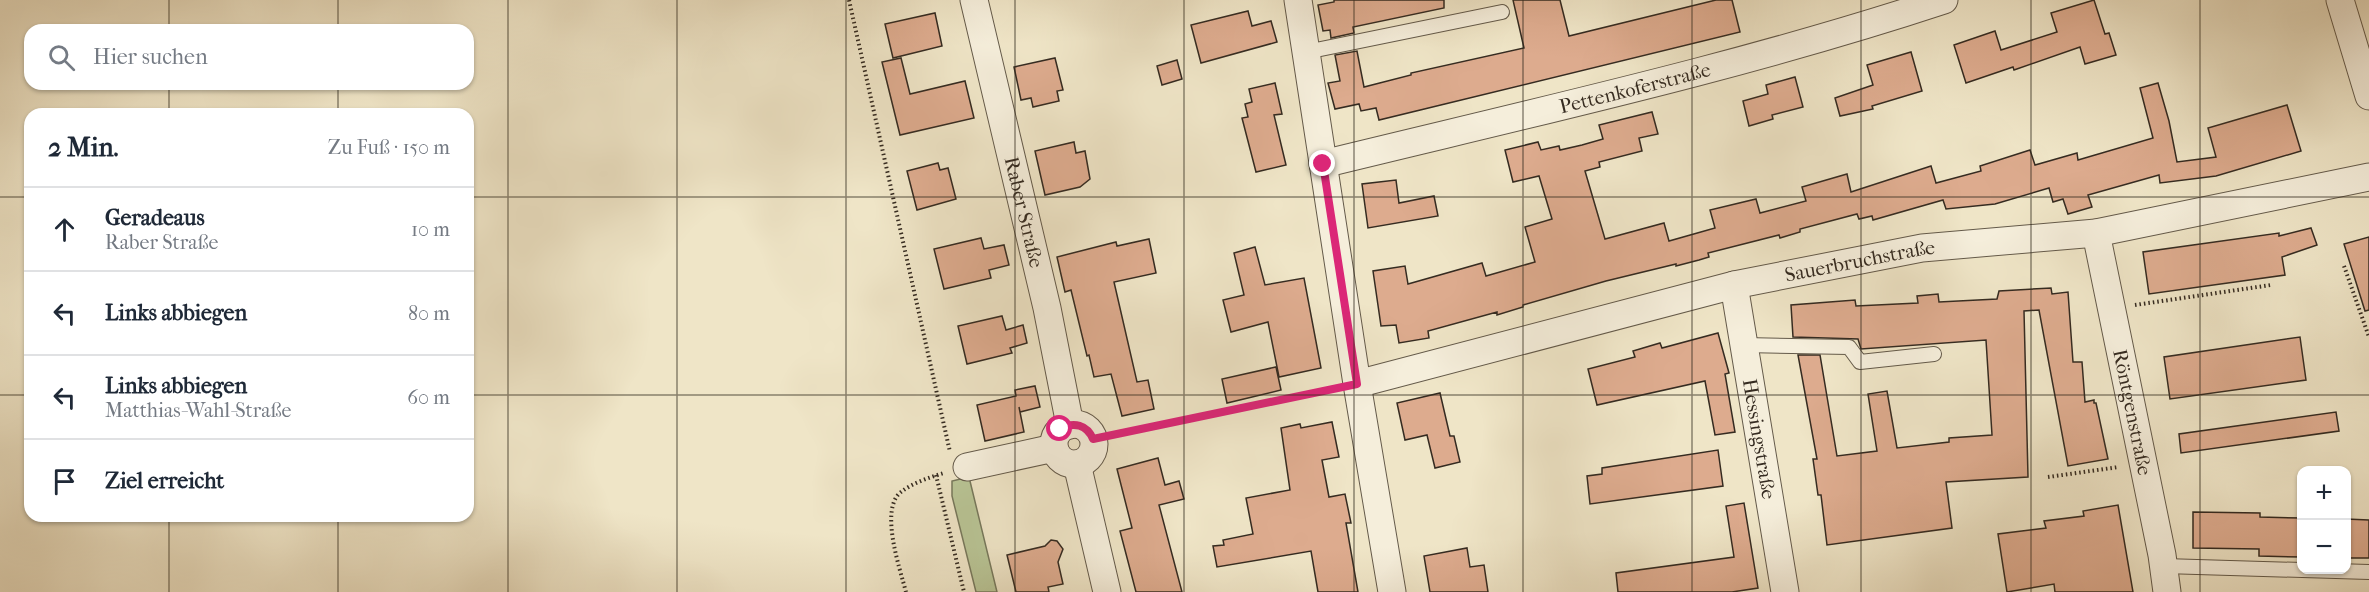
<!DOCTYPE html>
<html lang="de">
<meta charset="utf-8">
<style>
body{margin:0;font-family:"IM FELL French Canon",serif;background:#f6f6f7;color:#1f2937}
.controls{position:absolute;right:18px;bottom:18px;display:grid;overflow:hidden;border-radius:12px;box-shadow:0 2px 4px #0004}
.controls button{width:54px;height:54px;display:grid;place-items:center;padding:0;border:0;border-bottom:2px solid #e0e1e3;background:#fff;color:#1f2937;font:30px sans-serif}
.stop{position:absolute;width:18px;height:18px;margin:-14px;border:4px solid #db2777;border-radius:50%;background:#fff}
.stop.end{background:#db2777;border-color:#fff;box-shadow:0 2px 6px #0008}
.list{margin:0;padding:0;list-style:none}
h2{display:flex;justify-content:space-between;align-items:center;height:78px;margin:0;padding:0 24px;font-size:26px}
h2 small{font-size:20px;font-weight:400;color:#747a83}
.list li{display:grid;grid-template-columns:39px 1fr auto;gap:18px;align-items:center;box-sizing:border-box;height:84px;padding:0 24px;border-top:2px solid #e0e1e3}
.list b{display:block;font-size:22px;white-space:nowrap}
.list p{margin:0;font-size:20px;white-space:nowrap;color:#747a83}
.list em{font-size:20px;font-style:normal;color:#747a83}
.icon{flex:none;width:33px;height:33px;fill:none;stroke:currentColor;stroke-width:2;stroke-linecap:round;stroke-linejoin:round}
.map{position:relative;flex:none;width:2369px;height:592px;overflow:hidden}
.search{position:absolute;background:#fff;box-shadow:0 2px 4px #0004;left:24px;top:24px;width:450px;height:66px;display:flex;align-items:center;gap:15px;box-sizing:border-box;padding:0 21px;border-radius:18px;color:#747a83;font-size:22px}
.panel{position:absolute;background:#fff;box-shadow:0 2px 4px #0004;left:24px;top:108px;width:450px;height:414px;border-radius:18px}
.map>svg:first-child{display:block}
</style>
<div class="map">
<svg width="2369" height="592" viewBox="0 0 2369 592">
<rect width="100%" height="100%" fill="#efe5c7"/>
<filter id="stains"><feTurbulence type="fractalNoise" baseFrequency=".00333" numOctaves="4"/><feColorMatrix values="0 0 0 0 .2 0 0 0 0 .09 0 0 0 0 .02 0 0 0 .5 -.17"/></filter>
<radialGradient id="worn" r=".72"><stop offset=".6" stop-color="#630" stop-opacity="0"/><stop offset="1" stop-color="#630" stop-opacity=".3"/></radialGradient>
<!-- green -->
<polygon fill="#b9c596" stroke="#77785c" stroke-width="1.5" points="969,477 997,592 976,592 952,496 952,481"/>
<!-- building -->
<g fill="#ddab8e" stroke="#352b21" stroke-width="1.5">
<polygon points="1334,0 1444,0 1444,8 1353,27 1354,33 1331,38 1330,30 1323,31 1318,5 1334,2"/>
<polygon points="1513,0 1560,0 1569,36 1716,0 1732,0 1740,32 1379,120 1376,108 1361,111 1359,104 1335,109 1328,83 1340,81 1335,55 1357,51 1364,87 1411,75 1411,73 1524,48"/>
<polygon points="2094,0 2105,34 2109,33 2116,55 2085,64 2080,47 2014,70 2013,67 1966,83 1954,45 1995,31 2001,50 2057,32 2051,13"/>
<polygon points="1248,11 1252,26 1271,21 1277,42 1201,63 1191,25"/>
<polygon points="935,13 942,46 893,58 885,24"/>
<polygon points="1911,52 1922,91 1872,106 1873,109 1840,116 1835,98 1873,85 1867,65"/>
<polygon points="901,58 910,94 965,81 974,118 900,135 882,62"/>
<polygon points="1055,58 1063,90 1057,91 1059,101 1033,107 1031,98 1021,100 1014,67"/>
<polygon points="1177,60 1182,79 1162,85 1157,66"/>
<polygon points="1795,77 1803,107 1772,115 1773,119 1749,126 1743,101 1768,94 1766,85"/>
<polygon points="1275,83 1282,114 1274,115 1286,165 1256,172 1242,118 1248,117 1245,104 1252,102 1249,89"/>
<polygon points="2158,83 2169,121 2177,162 2216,157 2208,128 2287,105 2301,151 2216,176 2160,183 2159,175 2088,195 2092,207 2068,214 2063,199 2053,202 2049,188 1995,204 1946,209 1943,200 1873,220 1872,216 1859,219 1857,214 1800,229 1800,232 1780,238 1779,235 1708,253 1709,257 1699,260 1676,266 1676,264 1606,281 1523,305 1523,307 1497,315 1497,312 1428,331 1429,338 1399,343 1396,325 1381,326 1373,271 1405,266 1408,284 1482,263 1486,276 1535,262 1525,227 1552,219 1539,176 1513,182 1505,150 1538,142 1541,150 1559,146 1560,150 1582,145 1603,139 1599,125 1652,112 1658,134 1639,138 1642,151 1599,162 1600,167 1585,171 1605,239 1664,223 1669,241 1715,228 1710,210 1756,199 1760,213 1806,201 1802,187 1847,174 1851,192 1931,166 1936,183 1981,171 1980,166 2030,150 2035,165 2077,153 2078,160 2153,138 2140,88"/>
<polygon points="1074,142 1076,153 1085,151 1090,179 1080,187 1045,195 1035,151"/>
<polygon points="938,163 940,170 948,168 956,199 917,210 907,171"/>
<polygon points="1396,180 1399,203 1434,196 1438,216 1368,228 1362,184"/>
<polygon points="2311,228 2317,245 2282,257 2285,275 2149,294 2143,252 2279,233 2279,236"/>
<polygon points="2369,237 2369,310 2365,311 2344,244"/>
<polygon points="981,238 984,249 1004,245 1009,265 989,270 991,278 944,289 934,249"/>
<polygon points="1149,239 1156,273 1114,282 1137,382 1148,380 1154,409 1122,416 1111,374 1094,377 1089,355 1087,356 1071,290 1065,292 1057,257 1116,242 1117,246"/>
<polygon points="1255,247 1265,285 1304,278 1321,368 1279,377 1268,322 1231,332 1223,300 1244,295 1234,253"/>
<polygon points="2051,288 2052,294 2068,292 2073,362 2082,362 2085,402 2094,400 2094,403 2096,403 2108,459 2068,466 2039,310 2024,311 2028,477 1946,482 1952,528 1827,545 1821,495 1818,495 1813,459 1817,459 1798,355 1820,355 1837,456 1877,451 1868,394 1887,391 1897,448 1949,442 1949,438 1992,435 1986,340 1861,349 1858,339 1793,337 1791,305 1855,300 1856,306 1918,303 1917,296 1938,294 1939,302 1997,299 1999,291"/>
<polygon points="1002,316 1006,330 1023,325 1027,343 1010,348 1012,353 967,364 958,326"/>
<polygon points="1718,333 1729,373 1725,374 1735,432 1715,435 1705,381 1597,405 1588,369 1635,357 1633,351 1660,343 1662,348"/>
<polygon points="2300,337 2306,380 2170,399 2164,357"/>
<polygon points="1276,367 1281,390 1227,403 1222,379"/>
<polygon points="1035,386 1040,407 1020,412 1019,407 1024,432 985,441 977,405 1016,396 1015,390"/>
<polygon points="1440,393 1450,436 1454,436 1460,462 1435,468 1427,435 1405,440 1397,403"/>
<polygon points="2336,412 2339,431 2181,453 2179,434"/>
<polygon points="1332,422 1339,457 1322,460 1329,497 1345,494 1351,523 1346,523 1358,592 1318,592 1311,551 1217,567 1213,546 1224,545 1223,540 1253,534 1246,498 1290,490 1281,428 1300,424 1301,428"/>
<polygon points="1718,450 1723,486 1590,504 1587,476 1602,474 1602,468"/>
<polygon points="1158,458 1165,485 1179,481 1184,499 1159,505 1182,592 1136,592 1120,531 1132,528 1117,469"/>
<polygon points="1744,503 1758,588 1732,592 1618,592 1616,573 1734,557 1726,506"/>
<polygon points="2118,505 2133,592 2055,592 2054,584 2007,592 1998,534 2046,528 2044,521 2084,516 2083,511"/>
<polygon points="2193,512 2260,513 2260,517 2301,518 2301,557 2259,556 2259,549 2193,548"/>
<polygon points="2346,519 2369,520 2369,558 2346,558"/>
<polygon points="1051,540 1057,541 1063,549 1058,562 1063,584 1048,587 1049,592 1016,592 1007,555 1045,546"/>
<polygon points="1467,548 1470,567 1484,565 1488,592 1430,592 1424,556"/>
</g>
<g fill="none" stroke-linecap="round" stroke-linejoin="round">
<!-- service casing -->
<g stroke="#645a4a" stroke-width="16">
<g id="service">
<polyline points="1306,52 1502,12"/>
<polyline points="1744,345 1849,347 1860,362 1934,354"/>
<polyline points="2164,566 2369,572"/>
</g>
</g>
<!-- minor casing -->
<g stroke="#645a4a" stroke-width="29">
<g id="minor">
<path id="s1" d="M974,0L1047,308L1070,425"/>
<polyline points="1298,0 1357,384 1392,592"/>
<polyline points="2340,0 2369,96"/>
<path id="s2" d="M1323,164C1531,113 1741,67 1944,0"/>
<path id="s3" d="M2096,233L2162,555L2167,592"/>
<path id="s4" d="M1734,285L1785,592"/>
<path id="s5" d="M1357,384L1734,285L1922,248L2096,233L2369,177"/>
<circle cx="1074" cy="444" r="20"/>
<polyline points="1077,464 1107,592"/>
<polyline points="967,467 1054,448"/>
</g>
</g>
<!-- path -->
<g stroke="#352b21" stroke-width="4" stroke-dasharray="1.5 3" stroke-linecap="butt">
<polyline points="849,0 950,452"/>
<polyline points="2344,266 2369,337"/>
<polyline points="2135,305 2271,285"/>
<polyline points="1093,439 1333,389"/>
<polyline points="936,475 964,592"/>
<polyline points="2048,477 2119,467"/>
<path d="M906,592C900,569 879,509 901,492C912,483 931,477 944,473"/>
</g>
<!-- service -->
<use href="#service" stroke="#f5eedb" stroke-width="14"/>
<!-- minor -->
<use href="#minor" stroke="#f5eedb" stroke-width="27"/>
</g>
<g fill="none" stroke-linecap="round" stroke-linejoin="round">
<!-- route -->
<path stroke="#db2777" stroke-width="8" d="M1060,429C1074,421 1087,425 1093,439L1357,384L1323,164"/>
</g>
<!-- grid -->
<path fill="none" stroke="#352b21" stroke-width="1.5" stroke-opacity="0.55" d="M169,0V30M338,0V30M508,0V592M677,0V592M846,0V592M1015,0V592M1184,0V592M1354,0V592M1523,0V592M1692,0V592M1861,0V592M2031,0V592M2200,0V592M169,84V114M338,84V114M0,197H30M468,197H2369M0,395H30M468,395H2369M169,516V592M338,516V592"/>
<g text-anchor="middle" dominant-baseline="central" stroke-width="5" stroke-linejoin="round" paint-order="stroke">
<!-- street labels -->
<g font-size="20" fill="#352b21" stroke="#f5eedb">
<text stroke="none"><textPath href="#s2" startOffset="321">Pettenkoferstraße</textPath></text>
<text stroke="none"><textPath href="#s1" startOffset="218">Raber Straße</textPath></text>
<text stroke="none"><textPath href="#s5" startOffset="518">Sauerbruchstraße</textPath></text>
<text stroke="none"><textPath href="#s3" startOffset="183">Röntgenstraße</textPath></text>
<text stroke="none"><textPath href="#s4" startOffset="156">Hessingstraße</textPath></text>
</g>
</g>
<rect width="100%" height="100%" filter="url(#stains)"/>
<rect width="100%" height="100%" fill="url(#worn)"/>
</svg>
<div class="controls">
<button>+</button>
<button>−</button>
</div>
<div class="stop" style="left:1060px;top:429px"></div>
<div class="stop end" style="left:1323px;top:164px"></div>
<div class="search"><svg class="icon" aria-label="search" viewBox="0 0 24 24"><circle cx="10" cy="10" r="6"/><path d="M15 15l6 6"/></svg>Hier suchen</div>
<section class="panel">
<h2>2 Min.<small>Zu Fuß · 150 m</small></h2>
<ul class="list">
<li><svg class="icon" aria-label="ahead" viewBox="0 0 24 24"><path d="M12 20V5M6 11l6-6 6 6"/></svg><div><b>Geradeaus</b><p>Raber Straße</p></div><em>10 m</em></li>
<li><svg class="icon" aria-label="left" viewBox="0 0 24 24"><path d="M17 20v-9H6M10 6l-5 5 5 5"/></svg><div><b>Links abbiegen</b></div><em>80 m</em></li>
<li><svg class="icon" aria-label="left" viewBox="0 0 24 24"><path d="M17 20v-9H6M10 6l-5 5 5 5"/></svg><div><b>Links abbiegen</b><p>Matthias-Wahl-Straße</p></div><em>60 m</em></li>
<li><svg class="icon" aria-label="arrive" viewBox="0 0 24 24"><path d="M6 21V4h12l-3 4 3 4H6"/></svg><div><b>Ziel erreicht</b></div></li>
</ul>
</section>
</div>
